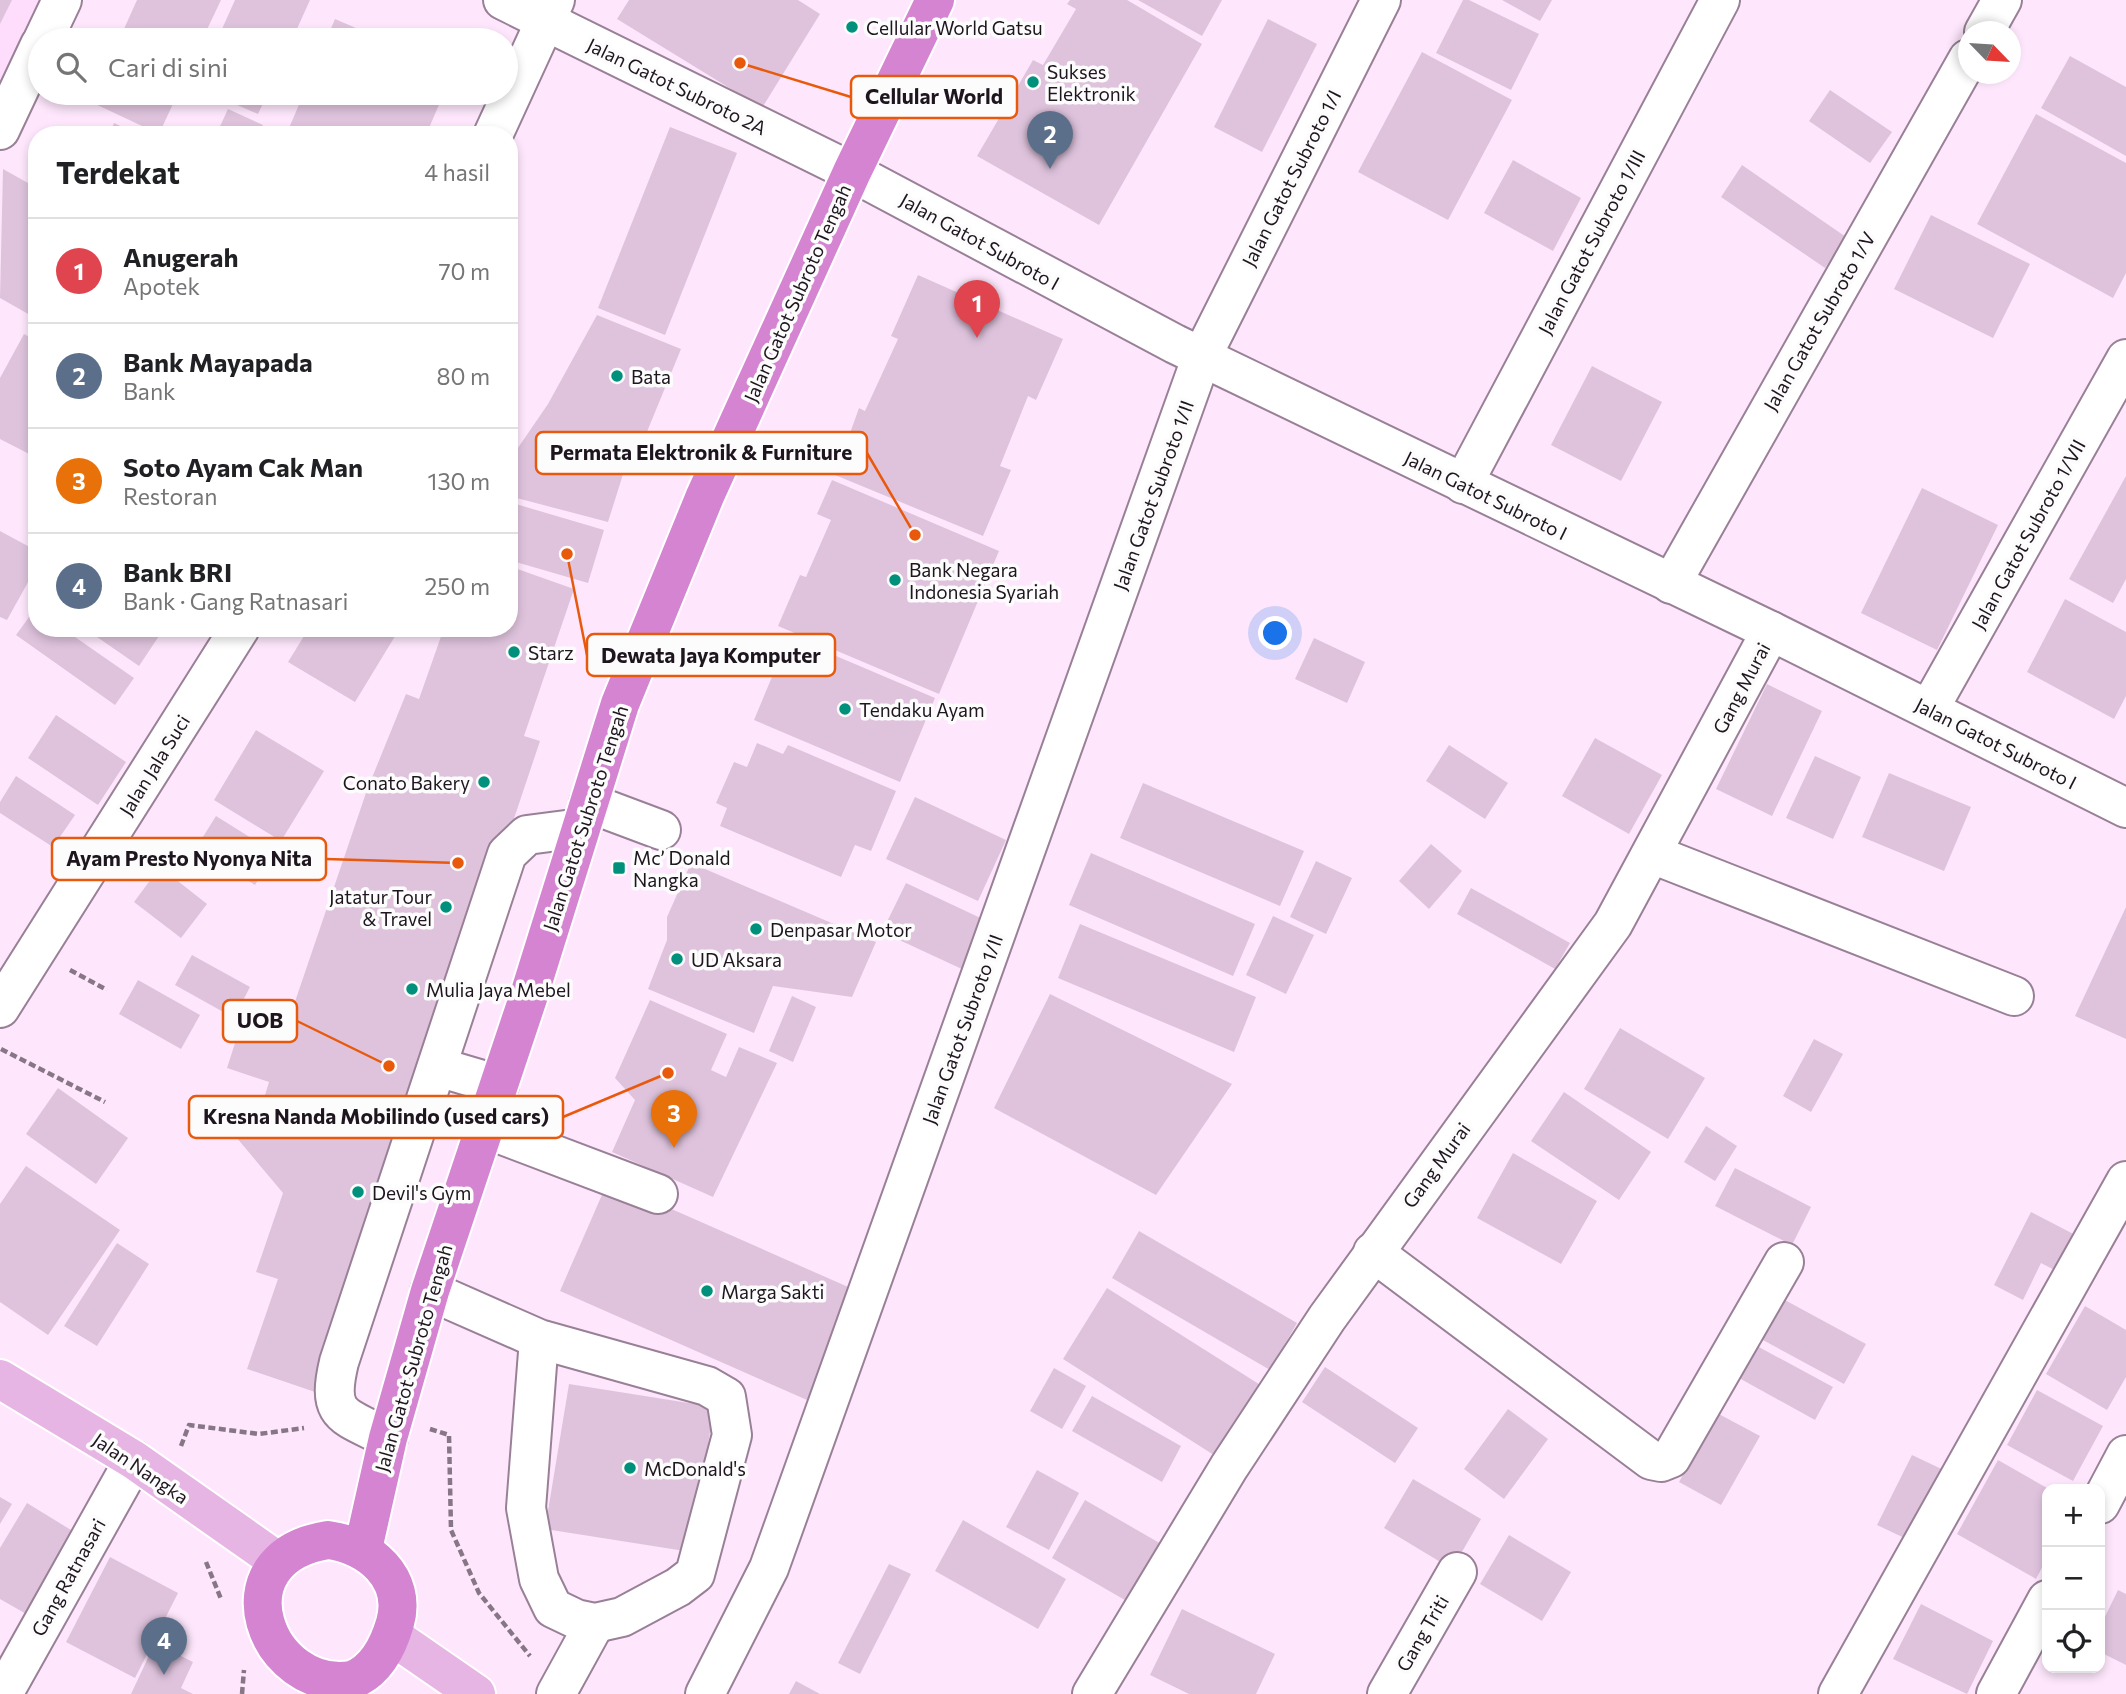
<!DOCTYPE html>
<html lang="id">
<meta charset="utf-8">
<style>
body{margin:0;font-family:Commissioner,sans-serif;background:#f2f2f2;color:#202124}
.controls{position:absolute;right:21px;bottom:21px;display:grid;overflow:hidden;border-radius:14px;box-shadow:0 4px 10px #0003}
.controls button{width:63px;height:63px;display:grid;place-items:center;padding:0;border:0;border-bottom:2px solid #e0e0e0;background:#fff;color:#202124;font:35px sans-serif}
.compass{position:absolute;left:1958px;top:21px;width:63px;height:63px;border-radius:50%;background:#fff;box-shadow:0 4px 10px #0003;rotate:115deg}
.you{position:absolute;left:1276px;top:634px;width:24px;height:24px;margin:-18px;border:5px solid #fff;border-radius:50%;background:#1a73e8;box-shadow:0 0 0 10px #1a73e833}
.badge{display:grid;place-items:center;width:46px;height:46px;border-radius:50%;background:#db2777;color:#fff;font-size:23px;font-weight:700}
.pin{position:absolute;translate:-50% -58px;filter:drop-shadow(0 2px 4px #0008)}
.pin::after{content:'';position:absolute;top:37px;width:24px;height:21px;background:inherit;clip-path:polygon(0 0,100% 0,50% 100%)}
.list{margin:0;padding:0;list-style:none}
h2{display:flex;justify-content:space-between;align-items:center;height:91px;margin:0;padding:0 28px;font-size:30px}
h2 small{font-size:23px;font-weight:400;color:#757577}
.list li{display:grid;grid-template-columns:46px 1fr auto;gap:21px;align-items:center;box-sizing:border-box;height:105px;padding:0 28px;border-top:2px solid #e0e0e0}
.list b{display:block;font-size:26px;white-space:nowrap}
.list p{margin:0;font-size:23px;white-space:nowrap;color:#757577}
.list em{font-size:23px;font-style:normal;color:#757577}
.icon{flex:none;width:38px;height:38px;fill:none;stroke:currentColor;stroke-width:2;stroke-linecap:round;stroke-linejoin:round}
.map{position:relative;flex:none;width:2126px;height:1694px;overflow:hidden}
.search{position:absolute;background:#fff;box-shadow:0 4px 10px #0003;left:28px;top:28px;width:490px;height:77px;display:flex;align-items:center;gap:18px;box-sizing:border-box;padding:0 24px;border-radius:38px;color:#757577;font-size:26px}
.panel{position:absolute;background:#fff;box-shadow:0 4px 10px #0003;left:28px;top:126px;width:490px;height:511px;border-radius:28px}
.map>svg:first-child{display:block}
</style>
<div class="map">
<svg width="2126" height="1694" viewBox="0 0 2126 1694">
<rect width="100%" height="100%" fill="#fee7fc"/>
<!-- built -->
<polygon fill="#fedcfc" points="0,0 40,0 0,85"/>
<!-- building -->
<g fill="#dfc3dd">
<polygon points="0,0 12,0 0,24"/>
<polygon points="137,0 221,0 202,40 119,40"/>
<polygon points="235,0 310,0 292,40 217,40"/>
<polygon points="629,0 798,0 820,14 762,108 617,19"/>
<polygon points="1070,0 1127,0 1202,44 1099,225 977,156 1033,60 1043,65 1076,9 1067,4"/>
<polygon points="1138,0 1222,0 1202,36"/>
<polygon points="1463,0 1469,0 1539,34 1511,90 1436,53"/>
<polygon points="1502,0 1552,0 1540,21"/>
<polygon points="335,19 384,40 326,40"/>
<polygon points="1268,19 1317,44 1262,152 1214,127"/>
<polygon points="1422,52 1512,100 1448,220 1358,172"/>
<polygon points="2070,56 2126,87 2126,156 2041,108"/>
<polygon points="1830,90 1892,132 1870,163 1809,121"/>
<polygon points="95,93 178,93 159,134 91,102"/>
<polygon points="210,93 268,93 258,114"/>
<polygon points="304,93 444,93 426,135 286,135"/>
<polygon points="228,109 263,125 258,135 216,135"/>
<polygon points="2036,114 2126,163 2126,273 2113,298 1977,224"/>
<polygon points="114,123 139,135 109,135"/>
<polygon points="670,127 737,153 665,335 598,308"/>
<polygon points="1513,160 1581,198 1553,251 1484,213"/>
<polygon points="1742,165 1846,237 1825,268 1721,197"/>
<polygon points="3,169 37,188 37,319 0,298"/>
<polygon points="1931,215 2030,264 1993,338 1894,289"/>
<polygon points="918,275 1063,339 1036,400 1028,396 1000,466 1011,470 983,536 835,475 859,408 865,411 898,339 891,336"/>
<polygon points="597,315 681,349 644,439 635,436 608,522 509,496 509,461 548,404"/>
<polygon points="24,334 37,341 37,458 0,439 0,378"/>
<polygon points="1592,366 1662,402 1621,481 1551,445"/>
<polygon points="2126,476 2126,579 2113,603 2069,579"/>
<polygon points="832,480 999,551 939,694 778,626 800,575 806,577 831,520 817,514"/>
<polygon points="1922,488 1998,525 1937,650 1861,613"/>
<polygon points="509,502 604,530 588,583 509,560"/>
<polygon points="0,531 37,551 37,566 7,620 0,617"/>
<polygon points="509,566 574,589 524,736 540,741 321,1394 247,1369 278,1279 256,1272 283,1193 220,1118 224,1106 258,1118 269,1082 227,1068 243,1018 285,1031 367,790 406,694 419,699 444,628 509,628"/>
<polygon points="2065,599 2126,632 2126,696 2114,719 2027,672"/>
<polygon points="35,609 37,628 62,628 134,678 115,705 16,635"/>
<polygon points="84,628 160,628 163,630 139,666"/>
<polygon points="309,628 400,628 355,702 288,662"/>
<polygon points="789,636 935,698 900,782 754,720"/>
<polygon points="1314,638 1365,662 1347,703 1295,679"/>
<polygon points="1767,684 1822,711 1772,816 1716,789"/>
<polygon points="56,715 126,762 98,805 28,758"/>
<polygon points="256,730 324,771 281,841 214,800"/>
<polygon points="1595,738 1662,775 1629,834 1562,796"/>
<polygon points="757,743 783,754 788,745 896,791 871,851 855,845 841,877 720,826 727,808 716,803 734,762 747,767"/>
<polygon points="1449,745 1508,783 1485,819 1426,781"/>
<polygon points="1815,756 1861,777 1833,839 1786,818"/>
<polygon points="1889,773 1971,807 1944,871 1862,837"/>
<polygon points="16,776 75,815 53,847 0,813 0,802"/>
<polygon points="1143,783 1304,851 1280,906 1120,838"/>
<polygon points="915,797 1006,840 978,901 886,859"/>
<polygon points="216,816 275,853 255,885 196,848"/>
<polygon points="1431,844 1462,871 1429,909 1399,881"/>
<polygon points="1091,853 1255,924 1233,976 1069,905"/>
<polygon points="1316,861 1352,878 1326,934 1290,917"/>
<polygon points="691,863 876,942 852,997 773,986 754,1033 648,989 667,940 667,917"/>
<polygon points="160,867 207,904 181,938 134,902"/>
<polygon points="906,883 987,921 964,970 882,932"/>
<polygon points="1471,888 1570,943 1555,969 1457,914"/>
<polygon points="2126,907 2126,1039 2075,1016"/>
<polygon points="1273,916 1314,935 1286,994 1246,975"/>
<polygon points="1080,924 1256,997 1234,1052 1058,978"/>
<polygon points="192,955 250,987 234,1018 175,985"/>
<polygon points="138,980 200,1015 181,1049 119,1014"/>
<polygon points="1050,994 1232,1084 1156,1195 994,1108"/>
<polygon points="792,996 816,1007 793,1062 769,1051"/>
<polygon points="650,1000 727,1034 711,1070 726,1077 739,1047 777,1063 713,1197 612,1152 635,1100 615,1078"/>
<polygon points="1620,1028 1705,1078 1668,1139 1584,1089"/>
<polygon points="1814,1039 1843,1054 1811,1112 1783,1096"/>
<polygon points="58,1088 128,1138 96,1184 26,1134"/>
<polygon points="1564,1092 1651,1152 1619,1200 1531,1141"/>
<polygon points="1706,1126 1737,1146 1715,1181 1684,1162"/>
<polygon points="1513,1153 1597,1201 1561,1264 1477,1218"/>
<polygon points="26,1166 120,1230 48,1335 0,1302 0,1204"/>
<polygon points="1735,1168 1811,1207 1792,1245 1715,1206"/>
<polygon points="608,1181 855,1290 807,1400 560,1291"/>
<polygon points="2031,1212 2085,1240 2066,1276 2041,1263 2023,1300 1994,1285"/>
<polygon points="1139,1231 1297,1323 1270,1370 1112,1278"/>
<polygon points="117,1243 149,1264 97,1346 64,1326"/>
<polygon points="1107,1288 1262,1386 1217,1457 1063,1359"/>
<polygon points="1783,1299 1866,1344 1844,1384 1761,1339"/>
<polygon points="2085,1306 2126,1330 2126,1377 2107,1410 2046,1374"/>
<polygon points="1757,1346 1833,1387 1815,1420 1739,1378"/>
<polygon points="1325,1367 1418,1428 1395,1463 1302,1402"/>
<polygon points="1054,1368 1086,1386 1062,1429 1030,1411"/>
<polygon points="569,1384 714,1407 691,1552 545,1529"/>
<polygon points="2037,1390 2103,1426 2073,1481 2007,1445"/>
<polygon points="1092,1396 1181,1446 1162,1482 1072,1431"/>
<polygon points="1508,1409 1548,1439 1504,1499 1464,1469"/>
<polygon points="1717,1413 1760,1436 1721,1505 1679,1482"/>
<polygon points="1912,1455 1950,1473 1915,1543 1877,1525"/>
<polygon points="1998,1460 2047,1488 2047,1558 2036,1579 1957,1534"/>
<polygon points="1037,1470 1079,1493 1049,1550 1006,1527"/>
<polygon points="1413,1479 1481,1519 1452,1569 1384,1528"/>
<polygon points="0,1497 12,1504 0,1524"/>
<polygon points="1085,1500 1163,1545 1130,1603 1052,1558"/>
<polygon points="27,1503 84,1538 35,1619 0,1599 0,1548"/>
<polygon points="963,1520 1066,1579 1038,1629 935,1571"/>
<polygon points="1509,1535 1571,1572 1542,1621 1480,1584"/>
<polygon points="110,1557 178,1593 135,1678 66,1642"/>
<polygon points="889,1564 911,1574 860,1674 838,1663"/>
<polygon points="2118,1590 2126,1594 2126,1665 2100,1652 2100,1627"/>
<polygon points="1921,1604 1993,1641 1967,1694 1893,1659"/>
<polygon points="1182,1609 1275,1654 1256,1694 1189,1694 1150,1675"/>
<polygon points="155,1643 193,1662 181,1688 193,1694 131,1694"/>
<polygon points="796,1681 820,1694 789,1694"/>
</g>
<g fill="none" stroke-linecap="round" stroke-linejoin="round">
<!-- minor casing -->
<g stroke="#998097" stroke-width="42">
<g id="minor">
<polyline points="503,0 852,172 1175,344 1771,631 2126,808"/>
<polyline points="1984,32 2002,0"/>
<polyline points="43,40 62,0"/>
<polyline points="0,130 40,45"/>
<polyline points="493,135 555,0"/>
<polyline points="1463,484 1720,0"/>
<polyline points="1671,584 1968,59"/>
<polyline points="1929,709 2126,359"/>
<polyline points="589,803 661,830"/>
<polyline points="1652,854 2014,996"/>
<polyline points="0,1008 240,628"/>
<polyline points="438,1067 499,1085"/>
<polyline points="484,1128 658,1194"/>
<polyline points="1373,1252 1651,1460 1661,1462 1671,1458 1784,1262"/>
<polyline points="430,1291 539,1339 707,1386 726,1397 732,1435 695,1574 678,1587 622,1617 595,1623 576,1619 553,1608 539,1579 526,1508 539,1339"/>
<path d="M388,1438C343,1415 326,1417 339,1362L507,854L527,835L581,828"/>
<polyline points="2100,1504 2126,1455"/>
<polyline points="3,1694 134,1460"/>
<polyline points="556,1694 595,1623"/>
<polyline points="705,1694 769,1568 1202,356 1381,0"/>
<polyline points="1092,1694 1229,1467 1327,1318 1613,924 1771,631"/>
<polyline points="1387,1694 1457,1572"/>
<polyline points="1838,1694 2126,1181"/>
<polyline points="1996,1694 2047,1600"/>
</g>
</g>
<!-- major casing -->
<g stroke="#fff" stroke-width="42">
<g id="major">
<polyline points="0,1379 134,1460 279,1562"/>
<polyline points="392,1636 476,1694"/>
</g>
</g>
<!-- highway casing -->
<g stroke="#fff" stroke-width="42">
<g id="highway">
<path d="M328,1540C369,1545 408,1578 395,1623C388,1647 376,1671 352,1680C267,1694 214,1558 328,1540Z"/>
<polyline points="363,1549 388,1438 430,1291 530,992 620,704 705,496 852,172 935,0"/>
</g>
</g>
<!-- path -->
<g stroke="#877786" stroke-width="4.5" stroke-dasharray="7 3.5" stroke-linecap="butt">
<polyline points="70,970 107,990"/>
<polyline points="1,1049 105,1102"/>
<polyline points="430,1429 449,1435 451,1530 479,1593 530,1656"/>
<polyline points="181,1446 189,1425 259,1434 304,1428"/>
<polyline points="206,1562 221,1599"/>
<polyline points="242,1694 244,1670"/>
</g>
<!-- minor -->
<use href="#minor" stroke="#fff" stroke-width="38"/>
<!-- major -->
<use href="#major" stroke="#e6b5e4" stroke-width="38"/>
<!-- highway -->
<use href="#highway" stroke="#d584d2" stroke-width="38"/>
</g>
<!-- markers -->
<g fill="#00907c" stroke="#fcfcfc" stroke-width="2.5">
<circle cx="852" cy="27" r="7"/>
<circle cx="1033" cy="82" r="7"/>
<circle cx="617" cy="376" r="7"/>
<circle cx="895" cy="580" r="7"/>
<circle cx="514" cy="652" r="7"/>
<circle cx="845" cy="709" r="7"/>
<circle cx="484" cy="782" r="7"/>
<rect x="612" y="861" width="14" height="14" rx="3.5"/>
<circle cx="446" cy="907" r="7"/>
<circle cx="756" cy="929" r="7"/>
<circle cx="677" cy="959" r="7"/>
<circle cx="412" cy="989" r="7"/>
<circle cx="358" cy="1192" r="7"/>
<circle cx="707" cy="1291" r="7"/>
<circle cx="630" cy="1468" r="7"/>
</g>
<g text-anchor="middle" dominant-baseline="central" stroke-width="7" stroke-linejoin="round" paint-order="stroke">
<!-- poi labels -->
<g font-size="19" fill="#1e151e" stroke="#fcfcfc" text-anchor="start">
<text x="866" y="27">Cellular World Gatsu</text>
<text x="1047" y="71">Sukses<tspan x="1047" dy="22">Elektronik</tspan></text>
<text x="631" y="376">Bata</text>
<text x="909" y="569">Bank Negara<tspan x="909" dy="22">Indonesia Syariah</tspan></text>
<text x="528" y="652">Starz</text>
<text x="859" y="709">Tendaku Ayam</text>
<text x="470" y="782" text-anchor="end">Conato Bakery</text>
<text x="633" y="857">Mc’ Donald<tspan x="633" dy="22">Nangka</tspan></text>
<text x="432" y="896" text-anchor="end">Jatatur Tour<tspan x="432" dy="22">&amp; Travel</tspan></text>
<text x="770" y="929">Denpasar Motor</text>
<text x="691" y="959">UD Aksara</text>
<text x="426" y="989">Mulia Jaya Mebel</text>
<text x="372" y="1192">Devil's Gym</text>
<text x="721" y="1291">Marga Sakti</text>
<text x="644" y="1468">McDonald's</text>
</g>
<!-- street labels -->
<g font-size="19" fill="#1e151e" stroke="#fcfcfc">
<text transform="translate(677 86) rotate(26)">Jalan Gatot Subroto 2A</text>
<text transform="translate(1291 178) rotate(-63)">Jalan Gatot Subroto 1/I</text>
<text transform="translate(980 241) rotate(29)">Jalan Gatot Subroto I</text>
<text transform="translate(1591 242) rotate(-62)">Jalan Gatot Subroto 1/III</text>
<text transform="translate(797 293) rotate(-66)">Jalan Gatot Subroto Tengah</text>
<text transform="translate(1819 321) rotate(-60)">Jalan Gatot Subroto 1/V</text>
<text transform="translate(1153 495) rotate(-70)">Jalan Gatot Subroto 1/II</text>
<text transform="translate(1486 495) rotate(26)">Jalan Gatot Subroto I</text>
<text transform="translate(2028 534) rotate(-61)">Jalan Gatot Subroto 1/VII</text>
<text transform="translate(1741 688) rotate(-62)">Gang Murai</text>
<text transform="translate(1996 743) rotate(27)">Jalan Gatot Subroto I</text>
<text transform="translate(154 765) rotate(-58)">Jalan Jala Suci</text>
<text transform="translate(585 818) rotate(-72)">Jalan Gatot Subroto Tengah</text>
<text transform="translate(962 1029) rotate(-70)">Jalan Gatot Subroto 1/II</text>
<text transform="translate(1436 1165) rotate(-54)">Gang Murai</text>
<text transform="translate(413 1358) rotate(-74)">Jalan Gatot Subroto Tengah</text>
<text transform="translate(141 1468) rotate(34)">Jalan Nangka</text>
<text transform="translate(68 1577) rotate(-61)">Gang Ratnasari</text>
<text transform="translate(1422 1633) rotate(-60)">Gang Triti</text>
</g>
</g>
<!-- callouts -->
<path fill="none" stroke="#e8590c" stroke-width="2.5" d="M740 63L851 97M915 535L867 453M567 554L587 655M458 863L326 859M389 1066L297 1021M668 1073L563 1117"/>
<g fill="#e8590c" stroke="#fcfcfc" stroke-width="2.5">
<circle cx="740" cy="63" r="7"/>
<circle cx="915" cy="535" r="7"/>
<circle cx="567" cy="554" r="7"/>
<circle cx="458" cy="863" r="7"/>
<circle cx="389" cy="1066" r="7"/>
<circle cx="668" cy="1073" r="7"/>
</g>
<g fill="#fcfcfc" stroke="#e8590c" stroke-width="2.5">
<rect x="851" y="76" width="166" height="42" rx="7"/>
<rect x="536" y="432" width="331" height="42" rx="7"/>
<rect x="587" y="634" width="248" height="42" rx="7"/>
<rect x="52" y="838" width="274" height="42" rx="7"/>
<rect x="223" y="1000" width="74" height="42" rx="7"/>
<rect x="189" y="1096" width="374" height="42" rx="7"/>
</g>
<g font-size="21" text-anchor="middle" font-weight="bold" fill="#1e151e">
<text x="934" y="104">Cellular World</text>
<text x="701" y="460">Permata Elektronik &amp; Furniture</text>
<text x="711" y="663">Dewata Jaya Komputer</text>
<text x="189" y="866">Ayam Presto Nyonya Nita</text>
<text x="260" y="1028">UOB</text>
<text x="376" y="1124">Kresna Nanda Mobilindo (used cars)</text>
</g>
</svg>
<div class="controls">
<button>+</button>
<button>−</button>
<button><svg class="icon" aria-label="locate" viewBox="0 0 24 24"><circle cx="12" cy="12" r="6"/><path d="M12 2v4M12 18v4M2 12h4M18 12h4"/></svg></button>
</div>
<svg class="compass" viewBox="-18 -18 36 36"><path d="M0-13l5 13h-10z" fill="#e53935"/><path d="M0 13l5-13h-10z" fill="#757577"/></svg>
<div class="you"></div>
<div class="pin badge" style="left:977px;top:338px;background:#e0444e">1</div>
<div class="pin badge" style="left:1050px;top:169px;background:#5c6f8a">2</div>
<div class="pin badge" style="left:674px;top:1148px;background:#e8710a">3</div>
<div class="pin badge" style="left:164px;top:1675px;background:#5c6f8a">4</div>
<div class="search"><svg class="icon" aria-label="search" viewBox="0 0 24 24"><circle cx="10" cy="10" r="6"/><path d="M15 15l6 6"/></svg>Cari di sini</div>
<section class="panel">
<h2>Terdekat<small>4 hasil</small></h2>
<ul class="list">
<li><span class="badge" style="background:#e0444e">1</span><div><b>Anugerah</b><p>Apotek</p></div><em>70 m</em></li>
<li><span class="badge" style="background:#5c6f8a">2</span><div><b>Bank Mayapada</b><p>Bank</p></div><em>80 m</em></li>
<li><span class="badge" style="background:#e8710a">3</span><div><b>Soto Ayam Cak Man</b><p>Restoran</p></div><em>130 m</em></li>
<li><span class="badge" style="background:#5c6f8a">4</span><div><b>Bank BRI</b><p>Bank · Gang Ratnasari</p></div><em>250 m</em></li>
</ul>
</section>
</div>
